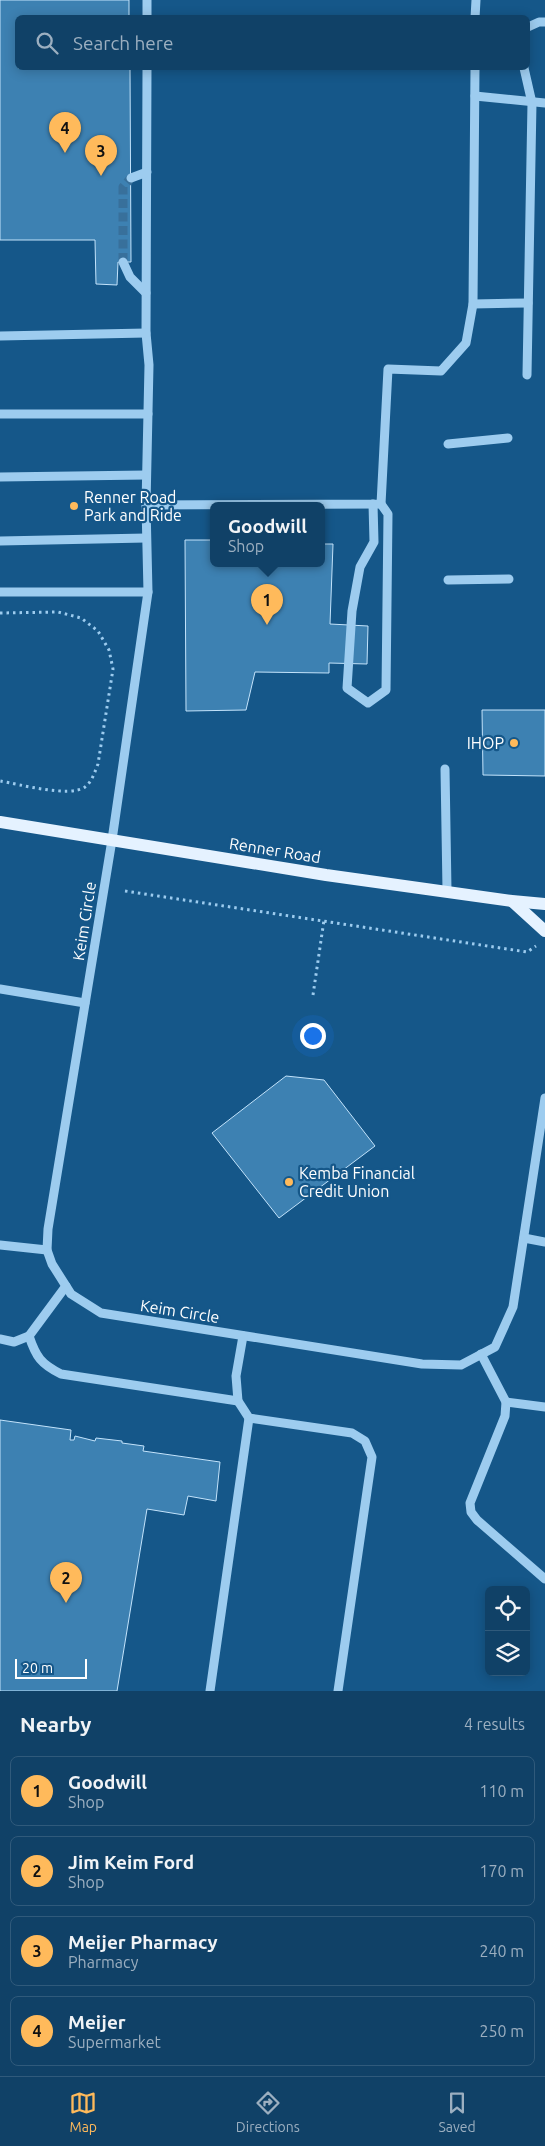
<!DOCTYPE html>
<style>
body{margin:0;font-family:Ubuntu,sans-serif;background:#1e4c70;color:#f1f3f6}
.controls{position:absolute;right:15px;bottom:15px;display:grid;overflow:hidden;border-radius:8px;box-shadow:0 2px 12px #0003}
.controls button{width:45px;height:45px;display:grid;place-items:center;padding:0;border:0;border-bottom:1px solid #305a7b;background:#104167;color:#f1f3f6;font:25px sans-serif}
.scale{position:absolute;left:15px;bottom:12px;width:72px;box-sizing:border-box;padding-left:5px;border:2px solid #fff;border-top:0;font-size:14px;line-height:18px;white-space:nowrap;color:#fff;-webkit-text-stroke:4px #155789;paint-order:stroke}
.you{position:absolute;left:312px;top:1035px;width:18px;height:18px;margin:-12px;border:4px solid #fff;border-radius:50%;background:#1a73e8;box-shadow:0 0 0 8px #1a73e833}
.badge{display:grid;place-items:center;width:32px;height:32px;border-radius:50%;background:#ffba5b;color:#111;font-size:16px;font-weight:700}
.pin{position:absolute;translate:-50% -41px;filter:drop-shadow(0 1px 2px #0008)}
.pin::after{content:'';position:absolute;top:26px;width:18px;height:15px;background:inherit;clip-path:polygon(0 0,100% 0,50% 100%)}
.popup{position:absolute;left:210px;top:502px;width:115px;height:65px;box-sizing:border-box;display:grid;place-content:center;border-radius:8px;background:#104167;filter:drop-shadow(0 1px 4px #0005);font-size:16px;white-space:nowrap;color:#9cafc0}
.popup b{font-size:19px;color:#f1f3f6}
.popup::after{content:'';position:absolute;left:50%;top:100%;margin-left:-10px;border:10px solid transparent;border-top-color:#104167}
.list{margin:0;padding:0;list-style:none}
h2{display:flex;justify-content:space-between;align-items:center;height:65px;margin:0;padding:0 20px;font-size:21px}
h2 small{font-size:16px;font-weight:400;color:#9cafc0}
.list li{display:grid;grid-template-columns:32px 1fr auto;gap:15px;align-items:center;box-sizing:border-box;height:70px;margin:0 10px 10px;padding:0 10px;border:1px solid #305a7b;border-radius:8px}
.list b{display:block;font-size:19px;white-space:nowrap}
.list p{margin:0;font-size:16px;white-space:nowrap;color:#9cafc0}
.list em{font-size:16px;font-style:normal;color:#9cafc0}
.icon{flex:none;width:28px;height:28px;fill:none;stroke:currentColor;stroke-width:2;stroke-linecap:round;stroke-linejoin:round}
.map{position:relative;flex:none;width:545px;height:1691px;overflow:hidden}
.search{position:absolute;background:#104167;box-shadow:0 2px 12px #0003;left:15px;right:15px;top:15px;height:55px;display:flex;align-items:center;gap:12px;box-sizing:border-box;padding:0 18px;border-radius:8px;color:#9cafc0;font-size:19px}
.sheet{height:385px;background:#104167}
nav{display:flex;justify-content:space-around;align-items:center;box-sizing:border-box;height:70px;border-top:1px solid #305a7b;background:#104167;font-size:14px;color:#9cafc0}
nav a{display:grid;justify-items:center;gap:2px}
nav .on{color:#ffba5b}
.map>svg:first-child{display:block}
</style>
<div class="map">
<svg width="545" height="1691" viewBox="0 0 545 1691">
<rect width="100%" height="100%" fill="#155789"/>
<!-- building -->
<g fill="#3d81b2" stroke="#c3e3fb">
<polygon points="0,0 129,0 129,18 18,18 18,68 130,68 131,262 118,262 117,285 96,284 95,240 0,240"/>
<polygon points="185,540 213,540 213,564 321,564 321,544 333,544 330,624 368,626 367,664 329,663 329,673 255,672 246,710 186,711"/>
<polygon points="482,710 545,710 545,776 483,775"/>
<polygon points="286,1076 324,1080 375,1146 279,1218 212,1133"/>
<polygon points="0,1420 71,1430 70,1440 74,1440 75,1436 95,1441 96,1438 122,1441 122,1443 144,1446 143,1451 220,1462 216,1501 188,1496 184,1515 147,1509 117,1691 0,1691"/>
</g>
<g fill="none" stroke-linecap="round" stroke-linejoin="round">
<!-- minor-tunnel -->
<polyline stroke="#38709b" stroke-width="9" stroke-dasharray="9 4.5" stroke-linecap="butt" points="123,262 123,187 131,178"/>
<!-- path -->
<g stroke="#9dccef" stroke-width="3" stroke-dasharray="2.5 4" stroke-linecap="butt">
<path d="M0,613L58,612L81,618L98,631L109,650L113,669L98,764C95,771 92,782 85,787C70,798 18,784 0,781"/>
<polyline points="125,891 527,952 536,946"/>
<polyline points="313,995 324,920"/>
</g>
<!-- minor -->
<g stroke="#9dccef" stroke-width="9">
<polyline points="147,18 147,0"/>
<polyline points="475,18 476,0"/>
<polyline points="528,27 539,22 545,22"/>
<polyline points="147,68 146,333 149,365 146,505 148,592 112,840 48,1229 47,1250 52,1264 71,1294 101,1313 422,1364 461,1365 495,1347 513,1307 545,1098"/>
<polyline points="524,68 532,103 527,375"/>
<polyline points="475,96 545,103"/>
<polyline points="131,178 147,172"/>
<polyline points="123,262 130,277 146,293"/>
<polyline points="473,304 528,303"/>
<polyline points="0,336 146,333"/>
<polyline points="0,414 148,414"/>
<polyline points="448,444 508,438"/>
<polyline points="0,477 146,475"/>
<polyline points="373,504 374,542 360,567 352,611 347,688 368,703 386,690 388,514 381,504"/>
<polyline points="146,505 381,504 388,369 441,371 466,343 473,304 475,68"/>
<polyline points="0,541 146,538"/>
<polyline points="448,580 509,579"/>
<polyline points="0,592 148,592"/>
<polyline points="445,769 447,890"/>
<polyline points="0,989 85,1003"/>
<polyline points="524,1238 545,1242"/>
<polyline points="0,1245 47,1250"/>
<path d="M29,1336C36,1357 41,1364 61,1374L238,1401"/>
<polyline points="243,1336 236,1376 238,1401 249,1418 352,1433 365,1441 372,1457 338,1691"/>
<polyline points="0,1339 14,1342 29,1336 66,1286"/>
<polyline points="481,1354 506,1402 505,1416 470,1503 471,1512 477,1520 545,1579"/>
<polyline points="506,1402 545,1407"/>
<polyline points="210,1691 249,1418"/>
</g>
<!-- major -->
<g stroke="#e5f2ff" stroke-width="12">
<polyline points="0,822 326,875 512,901 545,904"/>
<polyline points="512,901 545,931"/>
</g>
</g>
<!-- markers -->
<g fill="#ffba5b" stroke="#155789" stroke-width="2">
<circle cx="74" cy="506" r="5"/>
<circle cx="514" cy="743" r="5"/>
<circle cx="289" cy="1182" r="5"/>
</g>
<g text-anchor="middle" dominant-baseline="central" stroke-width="4.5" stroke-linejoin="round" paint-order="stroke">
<!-- poi labels -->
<g font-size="16" fill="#fff" stroke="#155789" text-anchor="start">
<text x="84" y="497">Renner Road<tspan x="84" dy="18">Park and Ride</tspan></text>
<text x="504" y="743" text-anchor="end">IHOP</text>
<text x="299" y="1173">Kemba Financial<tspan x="299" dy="18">Credit Union</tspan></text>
</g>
<!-- street labels -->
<g font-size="16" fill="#fff" stroke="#155789">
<text transform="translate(275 850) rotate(9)">Renner Road</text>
<text transform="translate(84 921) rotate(-81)">Keim Circle</text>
<text transform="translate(180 1311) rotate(9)">Keim Circle</text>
</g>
</g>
</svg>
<div class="controls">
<button><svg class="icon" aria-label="locate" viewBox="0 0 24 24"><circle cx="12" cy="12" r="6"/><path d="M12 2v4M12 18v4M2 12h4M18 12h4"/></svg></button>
<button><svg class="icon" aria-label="layers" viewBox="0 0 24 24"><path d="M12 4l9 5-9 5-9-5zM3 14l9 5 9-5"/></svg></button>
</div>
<div class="scale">20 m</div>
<div class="you"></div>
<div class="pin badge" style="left:267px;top:625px">1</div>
<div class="popup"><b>Goodwill</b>Shop</div>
<div class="pin badge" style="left:66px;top:1603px">2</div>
<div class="pin badge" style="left:101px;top:176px">3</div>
<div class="pin badge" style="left:65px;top:153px">4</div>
<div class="search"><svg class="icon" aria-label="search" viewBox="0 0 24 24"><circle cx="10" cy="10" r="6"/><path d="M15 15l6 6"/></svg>Search here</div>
</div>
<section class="sheet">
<h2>Nearby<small>4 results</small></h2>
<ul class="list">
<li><span class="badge">1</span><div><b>Goodwill</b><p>Shop</p></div><em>110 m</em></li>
<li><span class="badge">2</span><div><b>Jim Keim Ford</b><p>Shop</p></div><em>170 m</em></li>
<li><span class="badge">3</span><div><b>Meijer Pharmacy</b><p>Pharmacy</p></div><em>240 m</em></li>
<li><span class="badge">4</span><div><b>Meijer</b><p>Supermarket</p></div><em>250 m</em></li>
</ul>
</section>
<nav>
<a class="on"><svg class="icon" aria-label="map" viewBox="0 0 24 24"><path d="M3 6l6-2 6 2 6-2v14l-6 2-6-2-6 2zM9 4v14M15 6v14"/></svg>Map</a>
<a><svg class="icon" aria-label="directions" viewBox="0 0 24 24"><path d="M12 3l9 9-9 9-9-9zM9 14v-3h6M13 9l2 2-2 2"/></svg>Directions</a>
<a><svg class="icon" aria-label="saved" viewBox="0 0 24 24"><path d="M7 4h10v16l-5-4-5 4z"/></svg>Saved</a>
</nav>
